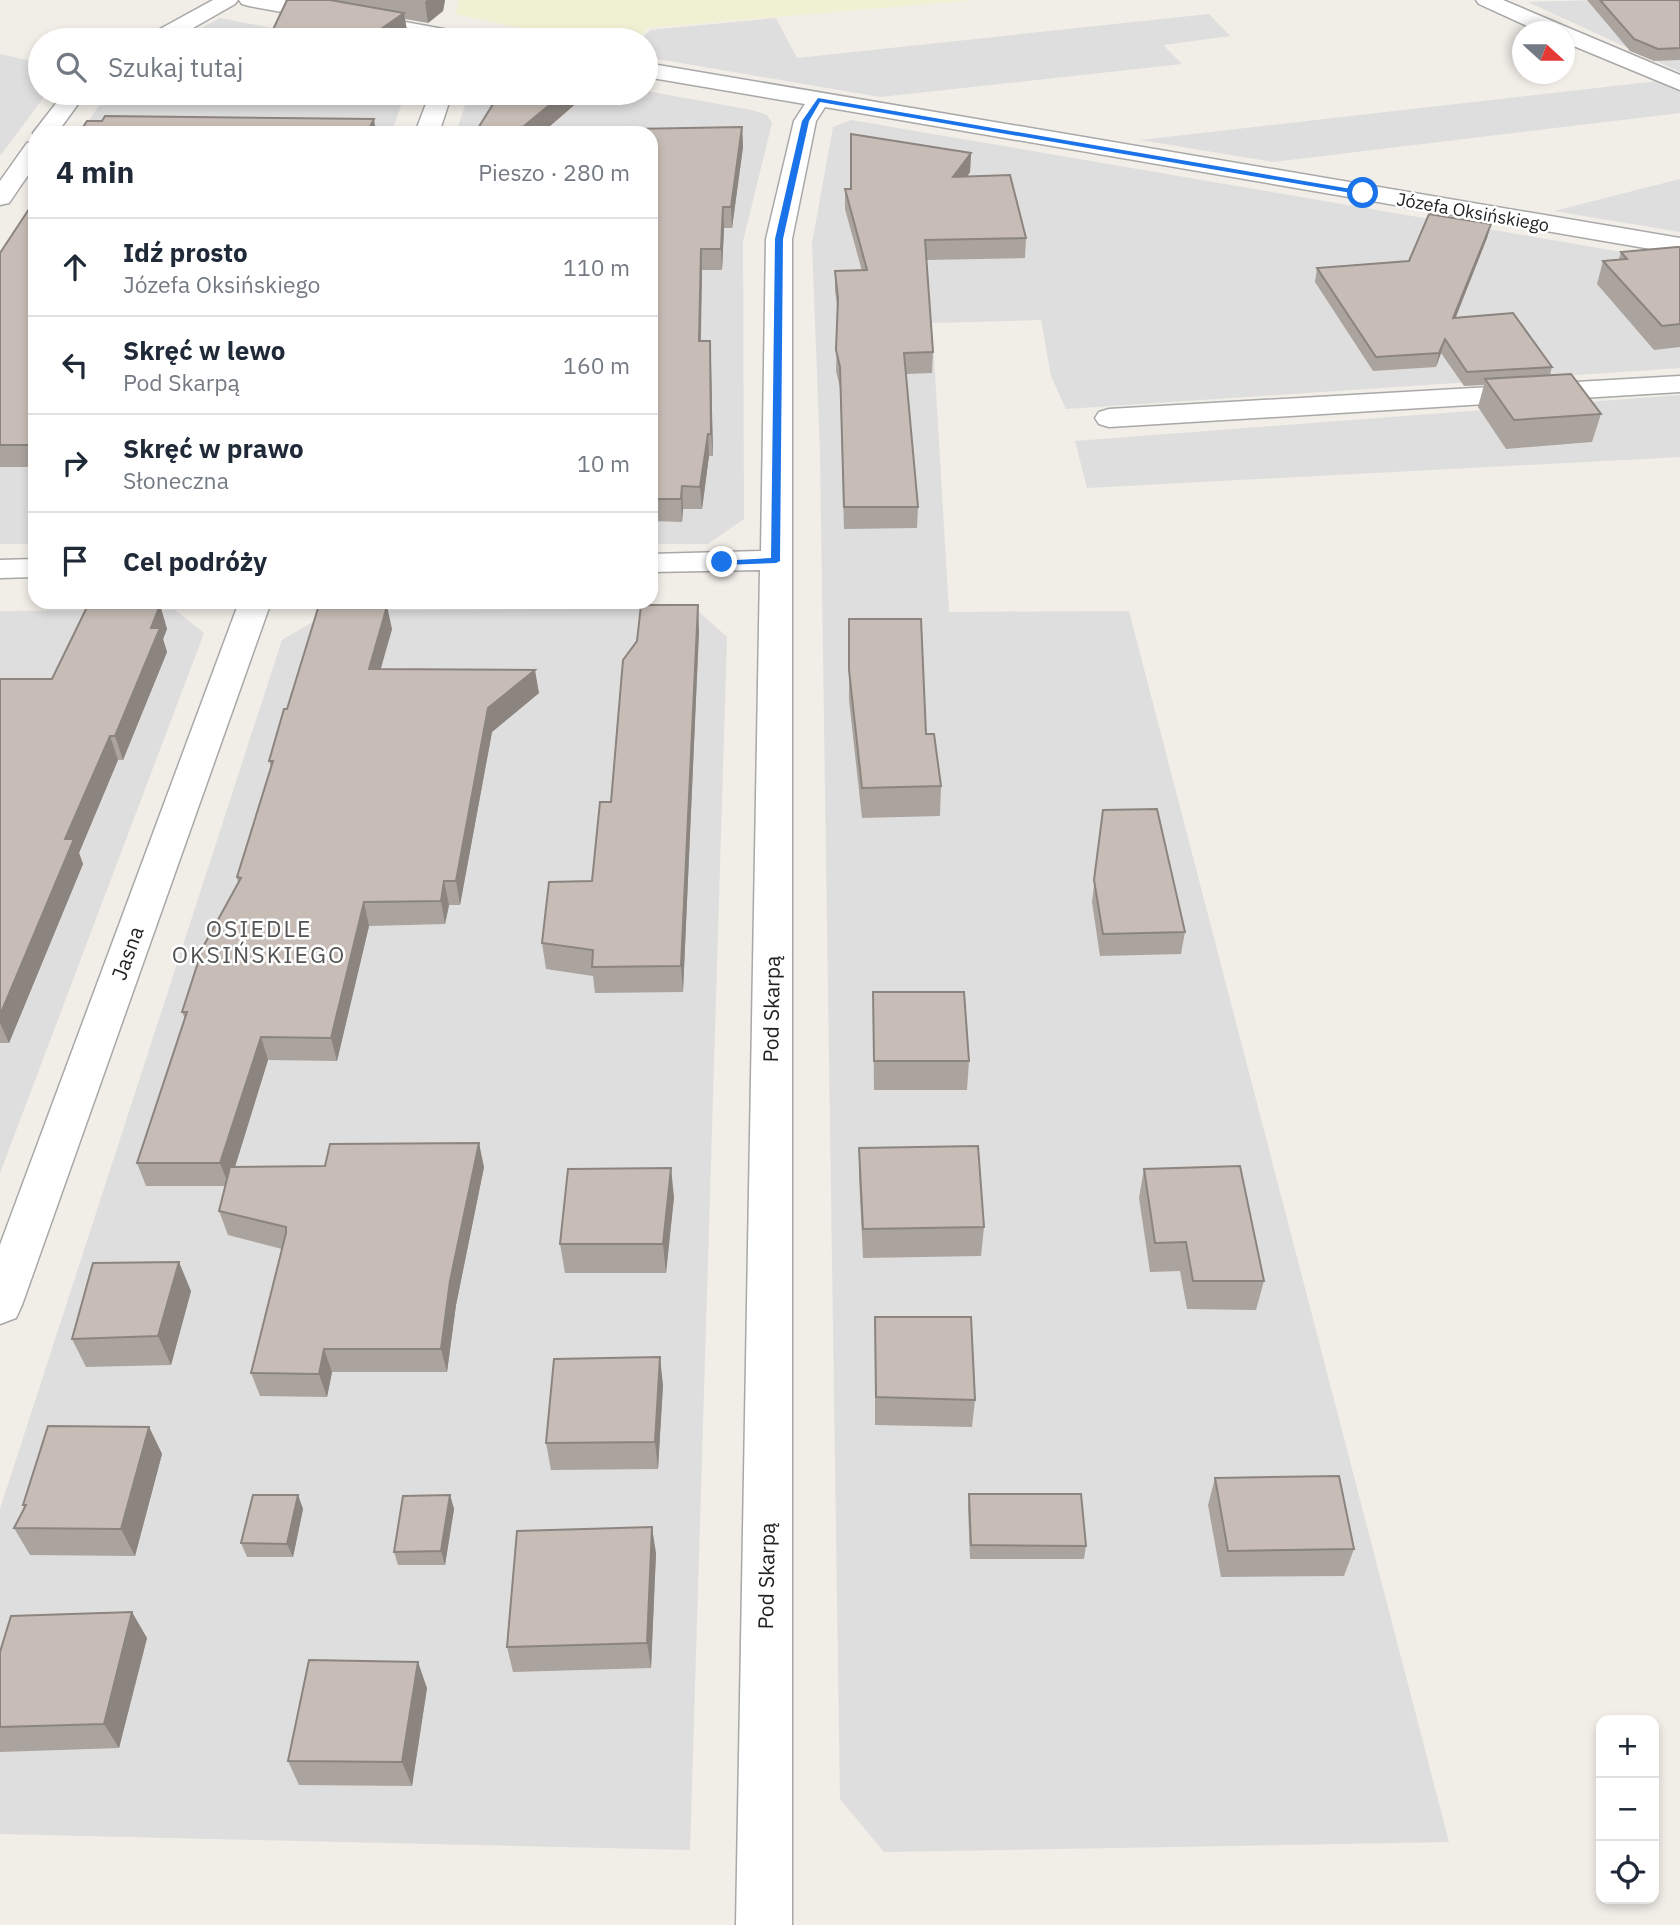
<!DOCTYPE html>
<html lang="pl">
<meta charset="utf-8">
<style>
body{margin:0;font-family:"IBM Plex Sans",sans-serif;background:#f2f2f3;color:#1f2937}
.controls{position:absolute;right:21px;bottom:21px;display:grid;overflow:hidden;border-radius:14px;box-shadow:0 4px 10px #0003}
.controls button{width:63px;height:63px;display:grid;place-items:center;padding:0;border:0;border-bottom:2px solid #e0e1e3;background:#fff;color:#1f2937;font:35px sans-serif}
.compass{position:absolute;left:1512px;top:21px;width:63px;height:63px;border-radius:50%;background:#fff;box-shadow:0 4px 10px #0003;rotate:111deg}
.stop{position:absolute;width:21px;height:21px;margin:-16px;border:5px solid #1a73e8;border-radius:50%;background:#fff}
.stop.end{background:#1a73e8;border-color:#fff;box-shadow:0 2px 7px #0008}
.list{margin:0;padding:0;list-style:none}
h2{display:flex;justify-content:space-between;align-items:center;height:91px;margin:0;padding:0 28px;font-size:30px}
h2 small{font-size:23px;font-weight:400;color:#747a83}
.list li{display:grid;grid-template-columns:46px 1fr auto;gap:21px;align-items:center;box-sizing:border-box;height:98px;padding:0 28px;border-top:2px solid #e0e1e3}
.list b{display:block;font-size:26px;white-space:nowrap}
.list p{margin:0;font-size:23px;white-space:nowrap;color:#747a83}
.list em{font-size:23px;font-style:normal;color:#747a83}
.icon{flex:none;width:38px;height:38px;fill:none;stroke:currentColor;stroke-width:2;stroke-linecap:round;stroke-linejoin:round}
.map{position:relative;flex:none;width:1680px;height:1925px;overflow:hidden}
.search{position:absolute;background:#fff;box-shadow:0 4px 10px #0003;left:28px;top:28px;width:630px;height:77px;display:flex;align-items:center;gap:18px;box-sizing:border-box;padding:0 24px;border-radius:38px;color:#747a83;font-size:26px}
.panel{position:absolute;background:#fff;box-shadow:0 4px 10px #0003;left:28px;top:126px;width:630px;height:483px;border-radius:21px}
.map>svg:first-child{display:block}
</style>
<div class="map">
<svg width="1680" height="1925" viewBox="0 0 1680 1925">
<rect width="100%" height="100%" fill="#f1ede7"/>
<!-- residential -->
<g fill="#dfdede">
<polygon points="1599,0 1680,0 1680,72 1528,2"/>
<polygon points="1209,14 1230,36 1163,45 1182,64 880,97 646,57 646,40 640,40 650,30 776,18 797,58"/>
<polygon points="220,18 334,40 179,40"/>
<polygon points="0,54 40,63 40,93 47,93 0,156"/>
<polygon points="1658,81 1680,91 1680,113 1273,162 1140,140"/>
<polygon points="646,91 752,110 767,115 772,123 743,241 744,519 708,544 651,544 651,133 456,133 469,93"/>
<polygon points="107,93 406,93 391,133 81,133"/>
<polygon points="851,120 1680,262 1680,368 1066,409 1051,376 1041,320 932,323 949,612 1129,611 1449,1842 884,1852 840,1799 820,453 812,243 833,127"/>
<polygon points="1680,179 1680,232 1554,211"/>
<polygon points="35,203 35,544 0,544 0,258"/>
<polygon points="1680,395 1680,457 1087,488 1075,441"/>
<polygon points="695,608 727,637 690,1850 0,1834 0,1509 282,640 331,611"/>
<polygon points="175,610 204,633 0,1173 0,611"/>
</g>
<!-- farmland -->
<polygon fill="#f0f0d2" points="459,0 975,0 647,28 637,40 590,40 543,33 456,14"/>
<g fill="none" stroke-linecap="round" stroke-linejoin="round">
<!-- minor casing -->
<g stroke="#a8a8a8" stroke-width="3">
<g id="minor">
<polygon points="213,0 238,0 235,4 172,40 146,40 149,35"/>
<polygon points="239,0 284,0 471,34 479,35 482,40 437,40 249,6 242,4"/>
<polygon points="1476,0 1503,0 1680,75 1680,90 1564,42 1564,32 1540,32 1479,4"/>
<polygon points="646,63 1680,238 1680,254 825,107 816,121 792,239 792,1925 736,1925 760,570 651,572 651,554 761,551 766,239 794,121 805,104 646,77"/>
<polygon points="64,93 86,93 57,133 35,133 35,135 33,133"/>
<polygon points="430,93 452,93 439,133 415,133"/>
<polygon points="35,141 35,165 9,203 0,205 0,181 27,143"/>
<polygon points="1680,376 1680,392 1109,427 1099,424 1095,418 1099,412 1109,409"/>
<polygon points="35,559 35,577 0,578 0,560"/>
<polygon points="239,602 271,602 22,1305 16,1318 0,1324 0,1245"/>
</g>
</g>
<!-- minor -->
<use href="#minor" fill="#fff" fill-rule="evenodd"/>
</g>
<!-- wall -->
<g fill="#aba39d">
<polygon points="287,0 445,0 443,11 428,23 405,19 408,37 404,40 268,40"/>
<polygon points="1587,0 1680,0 1680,60 1654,61 1630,51"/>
<polygon points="500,93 579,93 580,100 544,131 742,127 743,147 732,228 724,228 722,270 702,270 701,341 710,341 713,456 709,456 702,509 683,509 682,522 651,521 651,133 475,133"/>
<polygon points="971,153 970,172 967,177 1026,238 1025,258 927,260 933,352 932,373 906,374 918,507 917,528 844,529 840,388 836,371 838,312 835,291 835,271 862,271 845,209 845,189 851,189"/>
<polygon points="35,200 35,467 0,467 0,253"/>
<polygon points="1491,224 1487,238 1455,318 1552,367 1550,375 1601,414 1592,442 1506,449 1478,407 1484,385 1464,386 1441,353 1436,367 1373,371 1315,282 1317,268 1409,261"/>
<polygon points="1680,247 1680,347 1654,350 1597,284 1603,261 1619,259 1621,252"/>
<polygon points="160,605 167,629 163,639 167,652 123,760 118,760 79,853 83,864 9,1043 0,1043 0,679 52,679"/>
<polygon points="849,619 926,734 941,786 940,816 862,818 849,700"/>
<polygon points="392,629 380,669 539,693 492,732 460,905 449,905 445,924 369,926 337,1061 268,1060 235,1167 484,1167 456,1305 447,1372 332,1372 327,1397 260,1396 251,1373 282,1249 228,1235 219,1211 225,1186 146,1186 137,1163 185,1019 182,1012 238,883 237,877 271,767 269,761 287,709"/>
<polygon points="699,631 683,992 595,993 593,976 546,969 542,943 592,881 611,802"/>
<polygon points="1103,810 1185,932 1181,954 1100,956 1092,902"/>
<polygon points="873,992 969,1061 967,1090 874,1090"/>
<polygon points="859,1148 984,1227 981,1256 863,1258 859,1177"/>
<polygon points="1144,1169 1264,1281 1256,1310 1187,1309 1180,1271 1150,1272 1139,1198"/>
<polygon points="674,1197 666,1273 565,1273 560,1244"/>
<polygon points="191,1291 171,1365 86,1367 72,1339"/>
<polygon points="875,1317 975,1400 972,1427 875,1425"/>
<polygon points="663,1385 658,1469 551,1470 546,1443"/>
<polygon points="149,1427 162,1454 135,1556 30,1555 14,1528 24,1508 23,1505"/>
<polygon points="1215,1478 1354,1549 1344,1576 1221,1577 1208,1505"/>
<polygon points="969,1494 1086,1546 1084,1559 970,1559 968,1508"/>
<polygon points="298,1495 303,1509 293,1557 247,1557 241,1543"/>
<polygon points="450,1495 454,1509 445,1565 398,1565 394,1552"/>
<polygon points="656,1553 651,1668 513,1672 507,1647"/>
<polygon points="147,1638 119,1748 0,1752 0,1652"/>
<polygon points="427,1688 412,1786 299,1785 288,1761"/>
</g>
<!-- shaded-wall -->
<g fill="#8b847f">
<polygon points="427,0 445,0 443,11 428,23 425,2"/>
<polygon points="404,13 408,37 404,40 365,40"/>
<polygon points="564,93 579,93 580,100 542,133 518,131"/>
<polygon points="374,119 376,133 367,133"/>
<polygon points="742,127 743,147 732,228 731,207"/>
<polygon points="971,153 970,172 952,197 953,177"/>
<polygon points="723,207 724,228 722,270 721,249"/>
<polygon points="1491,224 1487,238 1450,332 1453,318"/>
<polygon points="701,249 702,270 700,362 699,341"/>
<polygon points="1445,339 1441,353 1436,367 1439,353"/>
<polygon points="710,341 711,362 713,456 711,434"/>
<polygon points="708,434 709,456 702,509 700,487"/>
<polygon points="682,486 683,509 682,522 681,499"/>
<polygon points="160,605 167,629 163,639 167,652 123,760 115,736 151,628"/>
<polygon points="698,605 699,631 683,992 681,966"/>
<polygon points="387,606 392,629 374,693 369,669"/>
<polygon points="535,670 539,693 492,732 460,905 456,881 488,708"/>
<polygon points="110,736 118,760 79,853 83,864 9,1043 0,1023 0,1015 65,839"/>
<polygon points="444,881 449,905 445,924 441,901"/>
<polygon points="364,902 369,926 337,1061 331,1038"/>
<polygon points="261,1037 268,1060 229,1186 220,1163"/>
<polygon points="479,1143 484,1167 456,1305 447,1372 441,1349 450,1281"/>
<polygon points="671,1168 674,1197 666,1273 663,1244"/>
<polygon points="179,1262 191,1291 171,1365 158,1336"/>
<polygon points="324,1349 332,1372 327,1397 319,1374"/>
<polygon points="660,1357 663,1385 658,1469 655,1442"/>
<polygon points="149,1427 162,1454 135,1556 121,1529"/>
<polygon points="298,1495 303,1509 293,1557 287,1544"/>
<polygon points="450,1495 454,1509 445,1565 441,1551"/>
<polygon points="652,1527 656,1553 651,1668 647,1643"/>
<polygon points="132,1612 147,1638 119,1748 104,1724"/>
<polygon points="418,1662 427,1688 412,1786 402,1762"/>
</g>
<!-- building -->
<g fill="#c7bdb6" stroke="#8b847f" stroke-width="2">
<polygon points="287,0 330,0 404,13 365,40 268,40"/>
<polygon points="1600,0 1680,0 1680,48 1658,49 1634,39"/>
<polygon points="500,93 564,93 518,131 742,127 731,207 723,207 721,249 701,249 699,341 710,341 711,434 708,434 700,487 682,486 681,499 651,499 651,133 475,133"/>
<polygon points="105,116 374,119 367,133 79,133 87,121 102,121"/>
<polygon points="851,134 971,153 953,177 1010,175 1026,238 925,240 933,352 904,353 918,507 844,507 840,367 836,350 838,298 835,271 867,270 845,189 851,189"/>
<polygon points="35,200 35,445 0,445 0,253"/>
<polygon points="1429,214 1491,224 1453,318 1513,313 1552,367 1467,372 1445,339 1439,353 1376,357 1317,268 1409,261"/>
<polygon points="1677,247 1680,247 1680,324 1662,326 1603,261 1627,259 1621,252"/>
<polygon points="1571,374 1601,414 1514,420 1485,379"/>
<polygon points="88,605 160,605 151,628 160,628 115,736 110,736 65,839 74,839 0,1015 0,679 52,679"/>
<polygon points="319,605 387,606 369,669 535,670 488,708 456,881 444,881 441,901 364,902 331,1038 261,1037 220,1163 137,1163 187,1012 182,1012 203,947 241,878 237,877 273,761 269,761 284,709 287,709"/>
<polygon points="641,605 698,605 681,966 592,967 593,950 542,943 549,882 592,881 600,802 611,802 623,660 637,641"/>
<polygon points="849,619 921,619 926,734 934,734 941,786 862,788 849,670"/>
<polygon points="1157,809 1185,932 1103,934 1094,880 1103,810"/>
<polygon points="873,992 964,992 969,1061 874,1061"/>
<polygon points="479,1143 450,1281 441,1349 324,1349 319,1374 251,1373 286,1233 286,1227 219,1211 230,1167 325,1166 330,1144"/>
<polygon points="978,1146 984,1227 863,1229 859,1148"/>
<polygon points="1240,1166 1264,1281 1193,1281 1186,1242 1155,1243 1144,1169"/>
<polygon points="671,1168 663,1244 560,1244 568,1169"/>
<polygon points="179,1262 158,1336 72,1339 93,1263"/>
<polygon points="875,1317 971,1317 975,1400 876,1397"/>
<polygon points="660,1357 655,1442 546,1443 554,1359"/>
<polygon points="48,1426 149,1427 121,1529 14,1528 26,1505 23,1505"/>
<polygon points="1339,1476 1354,1549 1228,1551 1215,1478"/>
<polygon points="969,1494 1081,1494 1086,1546 971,1545"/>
<polygon points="253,1495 298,1495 287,1544 241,1543"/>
<polygon points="450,1495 441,1551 394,1552 403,1496"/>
<polygon points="652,1527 647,1643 507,1647 517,1531"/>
<polygon points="132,1612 104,1724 0,1727 0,1652 11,1616"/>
<polygon points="309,1660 418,1662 402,1762 288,1761"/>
</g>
<!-- route -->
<polygon fill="#1a73e8" points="818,98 1363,191 1367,193 1363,195 820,102 809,121 783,239 780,561 776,563 722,565 718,564 718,561 771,558 775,239 802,121"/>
<g text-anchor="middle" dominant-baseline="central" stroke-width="5" stroke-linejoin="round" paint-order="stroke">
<!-- far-street labels -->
<g font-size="18" fill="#212121" stroke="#fff">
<text transform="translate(1473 212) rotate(10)">Józefa Oksińskiego</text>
</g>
<!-- street labels -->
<g font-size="21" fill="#212121" stroke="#fff">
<text transform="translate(127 953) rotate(-70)">Jasna</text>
<text transform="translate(771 1009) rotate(-89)">Pod Skarpą</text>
<text transform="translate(766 1576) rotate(-89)">Pod Skarpą</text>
</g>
<!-- neighbourhood labels -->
<g font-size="23" letter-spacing="2" fill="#545454" stroke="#fff">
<text x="259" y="928">OSIEDLE<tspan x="259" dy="26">OKSIŃSKIEGO</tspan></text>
</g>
</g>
</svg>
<div class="controls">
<button>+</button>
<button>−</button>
<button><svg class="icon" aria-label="locate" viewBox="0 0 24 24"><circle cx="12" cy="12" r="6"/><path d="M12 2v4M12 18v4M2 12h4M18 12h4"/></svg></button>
</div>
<svg class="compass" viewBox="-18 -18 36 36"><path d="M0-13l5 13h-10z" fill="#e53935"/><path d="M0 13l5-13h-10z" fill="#747a83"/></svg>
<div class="stop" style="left:1363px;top:193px"></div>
<div class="stop end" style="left:722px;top:562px"></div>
<div class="search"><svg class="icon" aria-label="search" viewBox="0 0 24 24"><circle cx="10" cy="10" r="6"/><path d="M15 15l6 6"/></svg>Szukaj tutaj</div>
<section class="panel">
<h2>4 min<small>Pieszo · 280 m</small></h2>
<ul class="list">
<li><svg class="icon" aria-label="ahead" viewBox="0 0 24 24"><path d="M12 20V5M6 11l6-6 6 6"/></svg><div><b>Idź prosto</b><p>Józefa Oksińskiego</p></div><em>110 m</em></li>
<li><svg class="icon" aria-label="left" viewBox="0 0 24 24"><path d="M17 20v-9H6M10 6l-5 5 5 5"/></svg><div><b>Skręć w lewo</b><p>Pod Skarpą</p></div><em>160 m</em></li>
<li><svg class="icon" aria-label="right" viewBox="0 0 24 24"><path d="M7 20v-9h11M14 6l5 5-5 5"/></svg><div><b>Skręć w prawo</b><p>Słoneczna</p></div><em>10 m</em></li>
<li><svg class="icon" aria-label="arrive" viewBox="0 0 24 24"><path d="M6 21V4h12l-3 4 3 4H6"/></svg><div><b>Cel podróży</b></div></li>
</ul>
</section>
</div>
